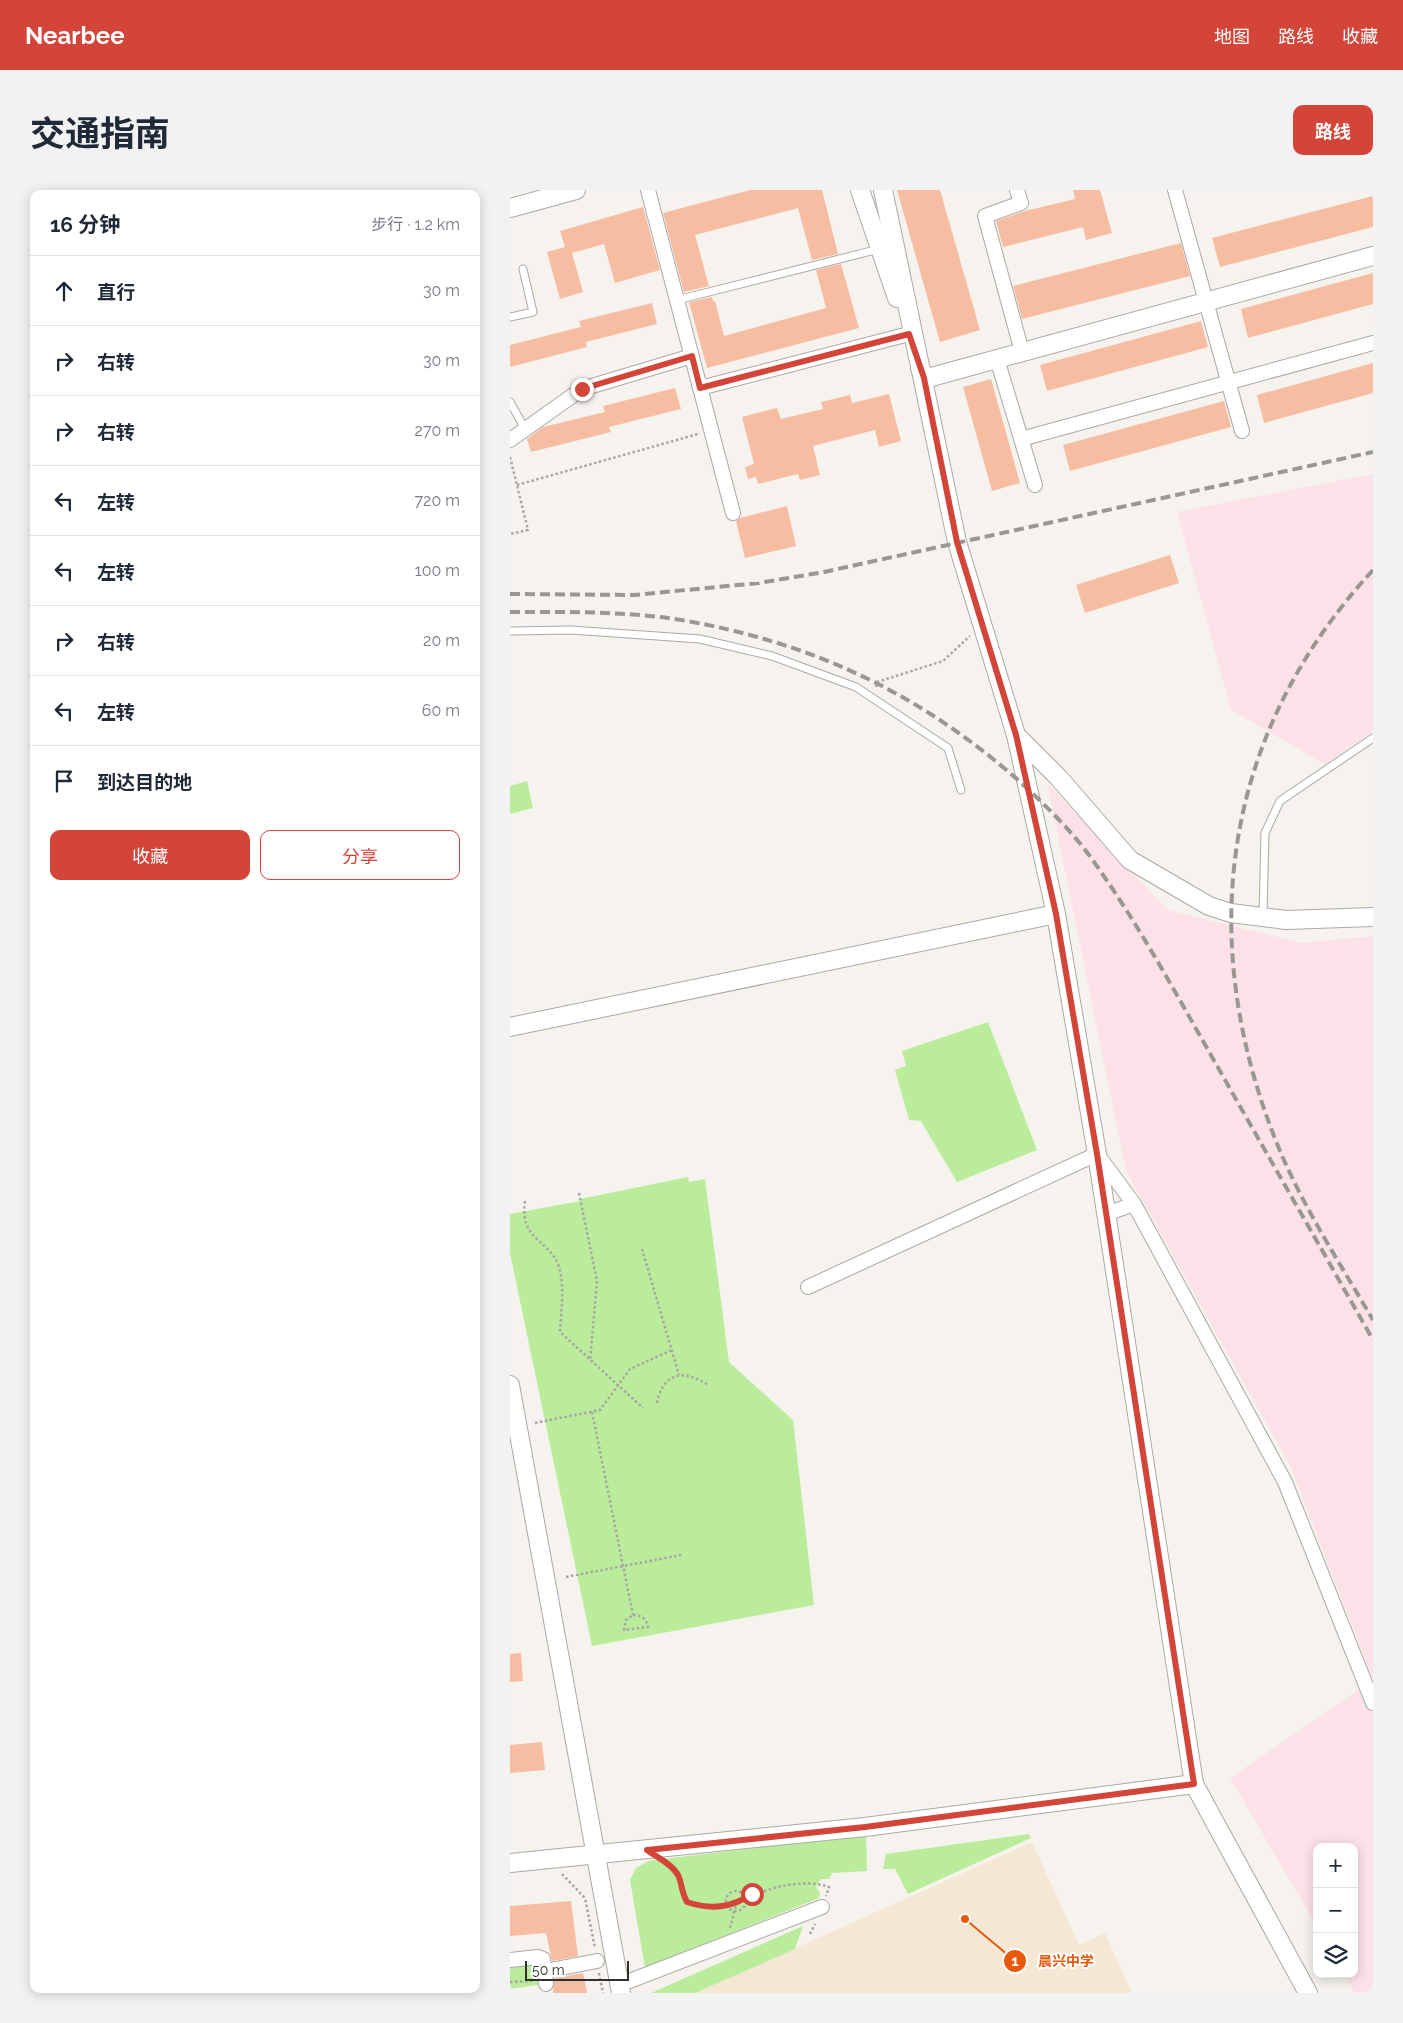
<!DOCTYPE html>
<html lang="zh">
<meta charset="utf-8">
<style>
body{margin:0;font-family:Raleway,"Noto Sans SC",sans-serif;background:#f2f2f3;color:#1f2937}
.controls{position:absolute;right:15px;bottom:15px;display:grid;overflow:hidden;border-radius:10px;box-shadow:0 2px 12px #0003}
.controls button{width:45px;height:45px;display:grid;place-items:center;padding:0;border:0;border-bottom:1px solid #e0e1e3;background:#fff;color:#1f2937;font:25px sans-serif}
.scale{position:absolute;left:15px;bottom:12px;width:104px;box-sizing:border-box;padding-left:5px;border:2px solid #31302e;border-top:0;font-size:14px;line-height:18px;white-space:nowrap;color:#31302e;-webkit-text-stroke:4px #fff;paint-order:stroke}
.stop{position:absolute;width:15px;height:15px;margin:-11px;border:4px solid #d34539;border-radius:50%;background:#fff}
.stop.end{background:#d34539;border-color:#fff;box-shadow:0 1px 5px #0008}
.list{margin:0;padding:0;list-style:none}
h2{display:flex;justify-content:space-between;align-items:center;height:65px;margin:0;padding:0 20px;font-size:21px}
h2 small{font-size:16px;font-weight:400;color:#747a83}
.list li{display:grid;grid-template-columns:32px 1fr auto;gap:15px;align-items:center;box-sizing:border-box;height:70px;padding:0 20px;border-top:1px solid #e0e1e3}
.list b{display:block;font-size:19px;white-space:nowrap}
.list em{font-size:16px;font-style:normal;color:#747a83}
.actions{display:flex;gap:10px;padding:15px 20px}
.actions a{flex:1;padding:11px 0;border:1px solid #d34539;border-radius:10px;text-align:center;font-size:18px;color:#d34539}
.actions .main{background:#d34539;color:#fff}
.icon{flex:none;width:28px;height:28px;fill:none;stroke:currentColor;stroke-width:2;stroke-linecap:round;stroke-linejoin:round}
.map{position:relative;flex:none;width:863px;height:1803px;overflow:hidden;border-radius:10px}
header{display:flex;align-items:center;gap:30px;box-sizing:border-box;height:70px;padding:0 25px;background:#d34539;color:#fff}
header strong{font-size:24px}
nav{display:flex;gap:28px;margin-inline-start:auto;font-size:18px}
.intro{display:flex;align-items:center;justify-content:space-between;box-sizing:border-box;height:120px;padding:0 30px}
h1{margin:0;font-size:35px}
.button{padding:12px 22px;border-radius:10px;background:#d34539;color:#fff;font-size:18px;font-weight:700}
main{display:flex;gap:30px;padding:0 30px}
aside{flex:1;background:#fff;border-radius:10px;box-shadow:0 2px 12px #0003}
.map>svg:first-child{display:block}
</style>
<header>
<strong>Nearbee</strong>
<nav><a>地图</a><a>路线</a><a>收藏</a></nav>
</header>
<div class="intro"><h1>交通指南</h1><a class="button">路线</a></div>
<main>
<aside>
<h2>16 分钟<small>步行 · 1.2 km</small></h2>
<ul class="list">
<li><svg class="icon" aria-label="ahead" viewBox="0 0 24 24"><path d="M12 20V5M6 11l6-6 6 6"/></svg><div><b>直行</b></div><em>30 m</em></li>
<li><svg class="icon" aria-label="right" viewBox="0 0 24 24"><path d="M7 20v-9h11M14 6l5 5-5 5"/></svg><div><b>右转</b></div><em>30 m</em></li>
<li><svg class="icon" aria-label="right" viewBox="0 0 24 24"><path d="M7 20v-9h11M14 6l5 5-5 5"/></svg><div><b>右转</b></div><em>270 m</em></li>
<li><svg class="icon" aria-label="left" viewBox="0 0 24 24"><path d="M17 20v-9H6M10 6l-5 5 5 5"/></svg><div><b>左转</b></div><em>720 m</em></li>
<li><svg class="icon" aria-label="left" viewBox="0 0 24 24"><path d="M17 20v-9H6M10 6l-5 5 5 5"/></svg><div><b>左转</b></div><em>100 m</em></li>
<li><svg class="icon" aria-label="right" viewBox="0 0 24 24"><path d="M7 20v-9h11M14 6l5 5-5 5"/></svg><div><b>右转</b></div><em>20 m</em></li>
<li><svg class="icon" aria-label="left" viewBox="0 0 24 24"><path d="M17 20v-9H6M10 6l-5 5 5 5"/></svg><div><b>左转</b></div><em>60 m</em></li>
<li><svg class="icon" aria-label="arrive" viewBox="0 0 24 24"><path d="M6 21V4h12l-3 4 3 4H6"/></svg><div><b>到达目的地</b></div></li>
</ul>
<div class="actions"><a class="main">收藏</a><a>分享</a></div>
</aside>
<div class="map">
<svg width="863" height="1803" viewBox="0 0 863 1803">
<rect width="100%" height="100%" fill="#f6f3ee"/>
<!-- industrial -->
<g fill="#fce2e8">
<polygon points="863,284 863,541 815,574 721,520 667,322"/>
<polygon points="537,593 658,720 791,753 863,746 863,1489 780,1276 616,981"/>
<polygon points="863,1490 863,1803 845,1803 834,1784 844,1784 844,1657 807,1657 807,1737 720,1588"/>
</g>
<!-- education -->
<polygon fill="#f4e8d4" points="522,1652 569,1755 595,1743 622,1803 185,1803"/>
<!-- green -->
<g fill="#bbec9c">
<polygon points="17,591 23,618 0,624 0,596"/>
<polygon points="478,832 527,960 447,992 411,931 399,930 385,880 396,876 392,861"/>
<polygon points="178,987 179,992 195,989 219,1172 283,1230 304,1415 82,1456 0,1063 0,1024 70,1011 70,1009"/>
<polygon points="356,1644 357,1681 322,1683 319,1689 311,1689 306,1696 310,1703 309,1708 135,1778 120,1690 126,1678 138,1671"/>
<polygon points="519,1644 521,1648 398,1704 385,1679 373,1679 376,1664"/>
<polygon points="293,1736 285,1759 185,1803 141,1803"/>
<polygon points="22,1774 29,1778 31,1792 28,1795 0,1799 0,1776"/>
</g>
<!-- building -->
<g fill="#f7bda2">
<polygon points="240,0 312,0 328,64 302,70 288,18 185,45 199,96 174,102 153,23"/>
<polygon points="387,0 430,0 470,140 430,152"/>
<polygon points="563,0 590,0 602,43 576,50 573,37 493,57 486,31 515,21 565,9"/>
<polygon points="863,6 863,37 710,77 702,48"/>
<polygon points="133,17 150,80 105,93 94,54 62,63 73,102 50,109 37,62 55,57 50,41"/>
<polygon points="671,53 680,86 512,129 503,96"/>
<polygon points="331,74 349,138 197,178 179,112 202,107 203,111 205,111 214,146 316,118 306,80"/>
<polygon points="863,83 863,114 738,148 731,119"/>
<polygon points="142,113 147,134 76,152 77,157 0,177 0,155 71,137 69,131"/>
<polygon points="691,131 698,157 537,201 530,175"/>
<polygon points="863,173 863,203 754,233 747,205"/>
<polygon points="481,189 510,293 482,301 453,197"/>
<polygon points="165,198 171,219 99,237 101,242 21,262 17,249 33,237 95,222 93,216"/>
<polygon points="379,204 391,251 369,257 365,240 303,256 310,285 290,290 288,284 248,294 246,287 238,289 235,277 244,274 232,227 267,218 271,229 313,219 311,212 340,205 342,213"/>
<polygon points="714,211 721,237 560,281 553,255"/>
<polygon points="277,316 286,356 235,368 226,331 230,328"/>
<polygon points="660,365 669,393 575,423 566,395"/>
<polygon points="11,1463 13,1491 0,1492 0,1464"/>
<polygon points="32,1552 35,1580 0,1583 0,1555"/>
<polygon points="61,1711 68,1766 42,1771 36,1743 0,1746 0,1716"/>
<polygon points="73,1783 77,1803 43,1803 44,1788"/>
</g>
<g fill="none" stroke-linecap="round" stroke-linejoin="round">
<!-- service casing -->
<g stroke="#aba9a4" stroke-width="9">
<g id="service">
<polyline points="167,110 369,59"/>
<polyline points="0,127 23,122 13,79"/>
<polyline points="0,212 15,239"/>
<polyline points="0,441 61,440 190,449 262,466 346,497 438,558 451,600"/>
<polyline points="753,725 755,643 770,611 863,548"/>
</g>
</g>
<!-- minor casing -->
<g stroke="#aba9a4" stroke-width="16">
<g id="minor">
<polyline points="138,0 223,323"/>
<polyline points="507,0 511,13 475,26 512,162"/>
<polyline points="665,0 732,241"/>
<polyline points="487,169 525,295"/>
<polyline points="190,198 399,144"/>
<polyline points="511,249 863,153"/>
<polyline points="0,250 72,199 182,166"/>
<polyline points="596,1024 624,1014"/>
<polyline points="298,1097 587,964 624,1014 775,1292 863,1513"/>
<polyline points="0,1770 28,1767 33,1769 36,1794"/>
<polyline points="35,1781 87,1771"/>
<polyline points="109,1795 312,1717"/>
</g>
</g>
<!-- tertiary casing -->
<g stroke="#aba9a4" stroke-width="20">
<g id="tertiary">
<polyline points="350,0 387,108"/>
<polyline points="373,0 447,352 506,545 548,587 620,670 699,716 721,723 776,730 863,727"/>
<polyline points="0,18 66,0"/>
<polyline points="410,178 414,189 863,66"/>
<polyline points="506,545 546,724 587,964 684,1594 798,1803"/>
<polyline points="0,837 546,724"/>
<polyline points="0,1195 111,1803"/>
<polyline points="0,1673 355,1637 684,1594"/>
</g>
</g>
<!-- path -->
<g stroke="#a8a6a2" stroke-width="2.5" stroke-dasharray="2.5 2.5" stroke-linecap="butt">
<polyline points="0,267 18,340 0,344"/>
<polyline points="7,295 188,244"/>
<polyline points="366,497 367,492 433,471 460,446"/>
<polyline points="69,1003 87,1091 80,1171"/>
<path d="M15,1011C9,1051 40,1049 49,1077C55,1097 51,1122 50,1142L133,1218"/>
<polyline points="132,1059 169,1185"/>
<path d="M147,1213C153,1182 174,1179 198,1195"/>
<polyline points="82,1222 123,1425"/>
<polyline points="25,1233 90,1220 120,1179 162,1160"/>
<polyline points="56,1387 171,1365"/>
<path d="M123,1425C132,1425 136,1429 138,1437L114,1440L116,1430Z"/>
<path d="M154,1673C169,1682 167,1684 171,1700C177,1723 209,1717 226,1715"/>
<polyline points="52,1684 75,1708 85,1758"/>
<circle cx="226" cy="1711" r="10"/>
<path d="M220,1738L226,1715C250,1699 292,1687 319,1697L316,1706"/>
<polyline points="300,1744 305,1734"/>
<polyline points="89,1783 93,1803"/>
<polyline points="0,1792 22,1791"/>
</g>
<!-- service -->
<use href="#service" stroke="#fff" stroke-width="7"/>
<!-- minor -->
<use href="#minor" stroke="#fff" stroke-width="14"/>
<!-- tertiary -->
<use href="#tertiary" stroke="#fff" stroke-width="18"/>
<!-- rail -->
<g stroke="#999793" stroke-width="4" stroke-dasharray="10 5" stroke-linecap="butt">
<path d="M863,380C710,546 684,754 770,961C795,1020 831,1075 863,1130"/>
<polyline points="0,404 124,405 249,393 314,382 863,262"/>
<path d="M0,422C56,422 115,421 171,430C301,452 409,503 508,590C533,613 559,638 579,665C627,731 666,804 706,874C758,966 811,1058 863,1150"/>
</g>
</g>
<g fill="none" stroke-linecap="round" stroke-linejoin="round">
<!-- route -->
<path stroke="#d34539" stroke-width="6" d="M72,199L182,166L190,198L399,144L414,188L447,352L506,545L546,724L587,964L684,1594L355,1637L137,1660C147,1667 162,1674 168,1685C172,1693 171,1701 177,1712C201,1720 221,1718 242,1704"/>
</g>
<!-- callouts -->
<path fill="none" stroke="#e8590c" stroke-width="2" d="M455 1729L505 1771"/>
<g fill="#e8590c" stroke="#fff" stroke-width="2">
<circle cx="455" cy="1729" r="5"/>
<circle cx="505" cy="1771" r="12"/>
</g>
<g font-size="15" text-anchor="middle" font-weight="bold" fill="#fff">
<text x="505" y="1776">1</text>
</g>
<g font-size="14" text-anchor="middle" font-weight="bold" fill="#e8590c" stroke="#fff" stroke-width="4" stroke-linejoin="round" paint-order="stroke">
<text x="556" y="1776">晨兴中学</text>
</g>
</svg>
<div class="controls">
<button>+</button>
<button>−</button>
<button><svg class="icon" aria-label="layers" viewBox="0 0 24 24"><path d="M12 4l9 5-9 5-9-5zM3 14l9 5 9-5"/></svg></button>
</div>
<div class="scale">50 m</div>
<div class="stop" style="left:242px;top:1704px"></div>
<div class="stop end" style="left:72px;top:199px"></div>
</div>
</main>
